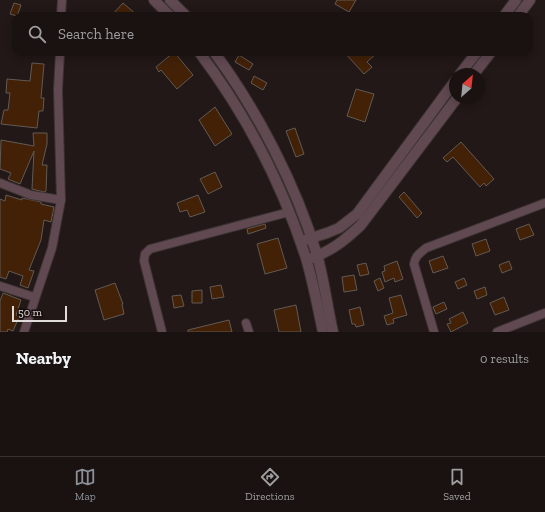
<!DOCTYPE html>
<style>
body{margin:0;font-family:"Zilla Slab",serif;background:#26201f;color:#f1f3f6}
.compass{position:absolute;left:449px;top:68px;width:36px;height:36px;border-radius:50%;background:#191211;box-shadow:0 2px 10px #0003;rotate:27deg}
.scale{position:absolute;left:12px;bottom:10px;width:55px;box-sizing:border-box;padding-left:4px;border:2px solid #e1dbda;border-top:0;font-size:11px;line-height:14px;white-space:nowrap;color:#e1dbda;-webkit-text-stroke:3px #180f0e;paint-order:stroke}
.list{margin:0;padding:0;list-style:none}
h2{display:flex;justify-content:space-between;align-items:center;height:52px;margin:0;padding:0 16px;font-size:17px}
h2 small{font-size:13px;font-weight:400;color:#9f9e9f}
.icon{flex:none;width:22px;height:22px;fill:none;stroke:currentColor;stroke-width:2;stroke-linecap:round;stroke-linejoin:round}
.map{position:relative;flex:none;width:545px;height:332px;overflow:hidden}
.search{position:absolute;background:#191211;box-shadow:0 2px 10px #0003;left:12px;right:12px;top:12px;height:44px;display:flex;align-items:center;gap:10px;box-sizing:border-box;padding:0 14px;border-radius:12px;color:#9f9e9f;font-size:15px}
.sheet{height:124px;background:#191211}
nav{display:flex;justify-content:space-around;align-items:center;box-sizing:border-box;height:56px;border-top:1px solid #373231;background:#191211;font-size:11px;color:#9f9e9f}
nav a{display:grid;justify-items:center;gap:2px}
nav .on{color:#8c9099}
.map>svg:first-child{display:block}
</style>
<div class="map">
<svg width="545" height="332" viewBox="0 0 545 332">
<rect width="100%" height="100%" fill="#211817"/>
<!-- building -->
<g fill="#422107" stroke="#625a54">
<polygon points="337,0 356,0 349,12 335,4"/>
<polygon points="14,3 21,5 17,16 10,14"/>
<polygon points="123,3 130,9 138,16 111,16"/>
<polygon points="174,52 193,75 177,89 161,70 159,72 156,67"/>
<polygon points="344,52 378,52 367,62 372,67 364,74"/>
<polygon points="239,55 253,64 249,70 235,62"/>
<polygon points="32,63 44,64 41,98 44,98 43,111 39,111 37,128 1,124 4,110 8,110 10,93 6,93 7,79 30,81"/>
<polygon points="254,76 267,83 263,90 251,83"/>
<polygon points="356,89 374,94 365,122 347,116"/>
<polygon points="215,107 232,134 215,146 199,120"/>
<polygon points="295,128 304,154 296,157 286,131"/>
<polygon points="33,133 47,133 47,144 42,165 47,165 46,191 44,192 32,189 34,151 20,184 8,179 11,173 0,169 1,140 34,146"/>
<polygon points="461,142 494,179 486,186 484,183 480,187 453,157 447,162 443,158"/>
<polygon points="215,172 222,187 208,194 200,179"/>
<polygon points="404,192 422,213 417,218 399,197"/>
<polygon points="6,195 22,200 22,198 41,202 41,204 54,207 51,222 44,220 41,240 29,270 34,271 28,288 20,285 23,276 9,271 6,279 0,277 0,199 5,201"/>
<polygon points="198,195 205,212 190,217 187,210 180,212 177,203"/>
<polygon points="265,224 266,228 248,234 247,229"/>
<polygon points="529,224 534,235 520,240 516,229"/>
<polygon points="278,238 287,268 265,274 257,244"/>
<polygon points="486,239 490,251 476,256 472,244"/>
<polygon points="443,256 448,268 433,273 429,261"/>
<polygon points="397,261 403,279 395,282 394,278 385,282 382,272 385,271 384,266"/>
<polygon points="509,261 512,269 502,273 499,265"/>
<polygon points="366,263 369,274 360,276 357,265"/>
<polygon points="354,275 357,290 344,292 342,277"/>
<polygon points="380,278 384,288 378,291 374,281"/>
<polygon points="464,278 467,285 458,289 455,282"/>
<polygon points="115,283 123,304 122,304 124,314 104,320 95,290"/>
<polygon points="221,285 224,297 212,299 210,287"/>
<polygon points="485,287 487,295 477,299 474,291"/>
<polygon points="202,290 202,303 192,303 192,291"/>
<polygon points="3,293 21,300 16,315 19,317 13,331 8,329 7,332 0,332 0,301"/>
<polygon points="181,295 184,306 174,308 172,296"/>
<polygon points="401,295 407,315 393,319 394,323 387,325 384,316 393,313 389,298"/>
<polygon points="504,297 509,310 495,315 490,303"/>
<polygon points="444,302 447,309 436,314 433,307"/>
<polygon points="296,305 301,332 279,332 274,310"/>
<polygon points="360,307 364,325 356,327 355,324 352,324 349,310"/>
<polygon points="463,312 468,323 451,332 447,324 451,323 449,319"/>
<polygon points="229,320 232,332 188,332 188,330"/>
</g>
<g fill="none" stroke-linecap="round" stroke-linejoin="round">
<!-- minor casing -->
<g stroke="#3c3332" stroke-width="10">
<g id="minor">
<polyline points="61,16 62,0"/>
<polyline points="0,183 31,195 61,200"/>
<polyline points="0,286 34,297"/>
<polyline points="246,323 249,332"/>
<polyline points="24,332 52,248 61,200 58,90 60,52"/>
<polyline points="162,332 144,261 145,254 150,249 289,212"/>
<path d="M434,332L414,264C415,256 420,253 426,248L545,203"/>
<polyline points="497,332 545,313"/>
</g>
</g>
<!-- tertiary casing -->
<g stroke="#3c3332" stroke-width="12">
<g id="tertiary">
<polyline points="154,0 170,16"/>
<polyline points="170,0 186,16"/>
<polyline points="504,16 516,0"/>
<polyline points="518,16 530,0"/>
<path d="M199,52C246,114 282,184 306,258C313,282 318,308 323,332"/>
<path d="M214,52C257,110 296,185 317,255C324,279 327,306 333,332"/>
<polyline points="460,74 477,52"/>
<polyline points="474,74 491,52"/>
<polyline points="305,240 327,233 339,228 357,214 455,81"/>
<path d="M312,258C333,250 345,240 361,225L457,98"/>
</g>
</g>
<!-- minor -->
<use href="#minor" stroke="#614952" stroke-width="8"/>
<!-- tertiary -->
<use href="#tertiary" stroke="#614952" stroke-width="10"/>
</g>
</svg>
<svg class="compass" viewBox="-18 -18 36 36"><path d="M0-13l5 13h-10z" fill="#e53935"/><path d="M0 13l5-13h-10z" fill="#9f9e9f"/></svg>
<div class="scale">50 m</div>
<div class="search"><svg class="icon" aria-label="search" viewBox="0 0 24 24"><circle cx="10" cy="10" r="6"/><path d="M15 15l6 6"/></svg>Search here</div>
</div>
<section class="sheet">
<h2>Nearby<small>0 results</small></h2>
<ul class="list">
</ul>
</section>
<nav>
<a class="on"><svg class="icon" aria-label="map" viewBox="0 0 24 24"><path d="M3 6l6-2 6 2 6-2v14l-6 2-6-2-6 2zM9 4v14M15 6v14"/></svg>Map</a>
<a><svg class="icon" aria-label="directions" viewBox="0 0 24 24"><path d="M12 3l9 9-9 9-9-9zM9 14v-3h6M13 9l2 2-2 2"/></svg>Directions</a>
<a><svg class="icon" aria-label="saved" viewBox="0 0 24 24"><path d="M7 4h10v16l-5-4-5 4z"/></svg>Saved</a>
</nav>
